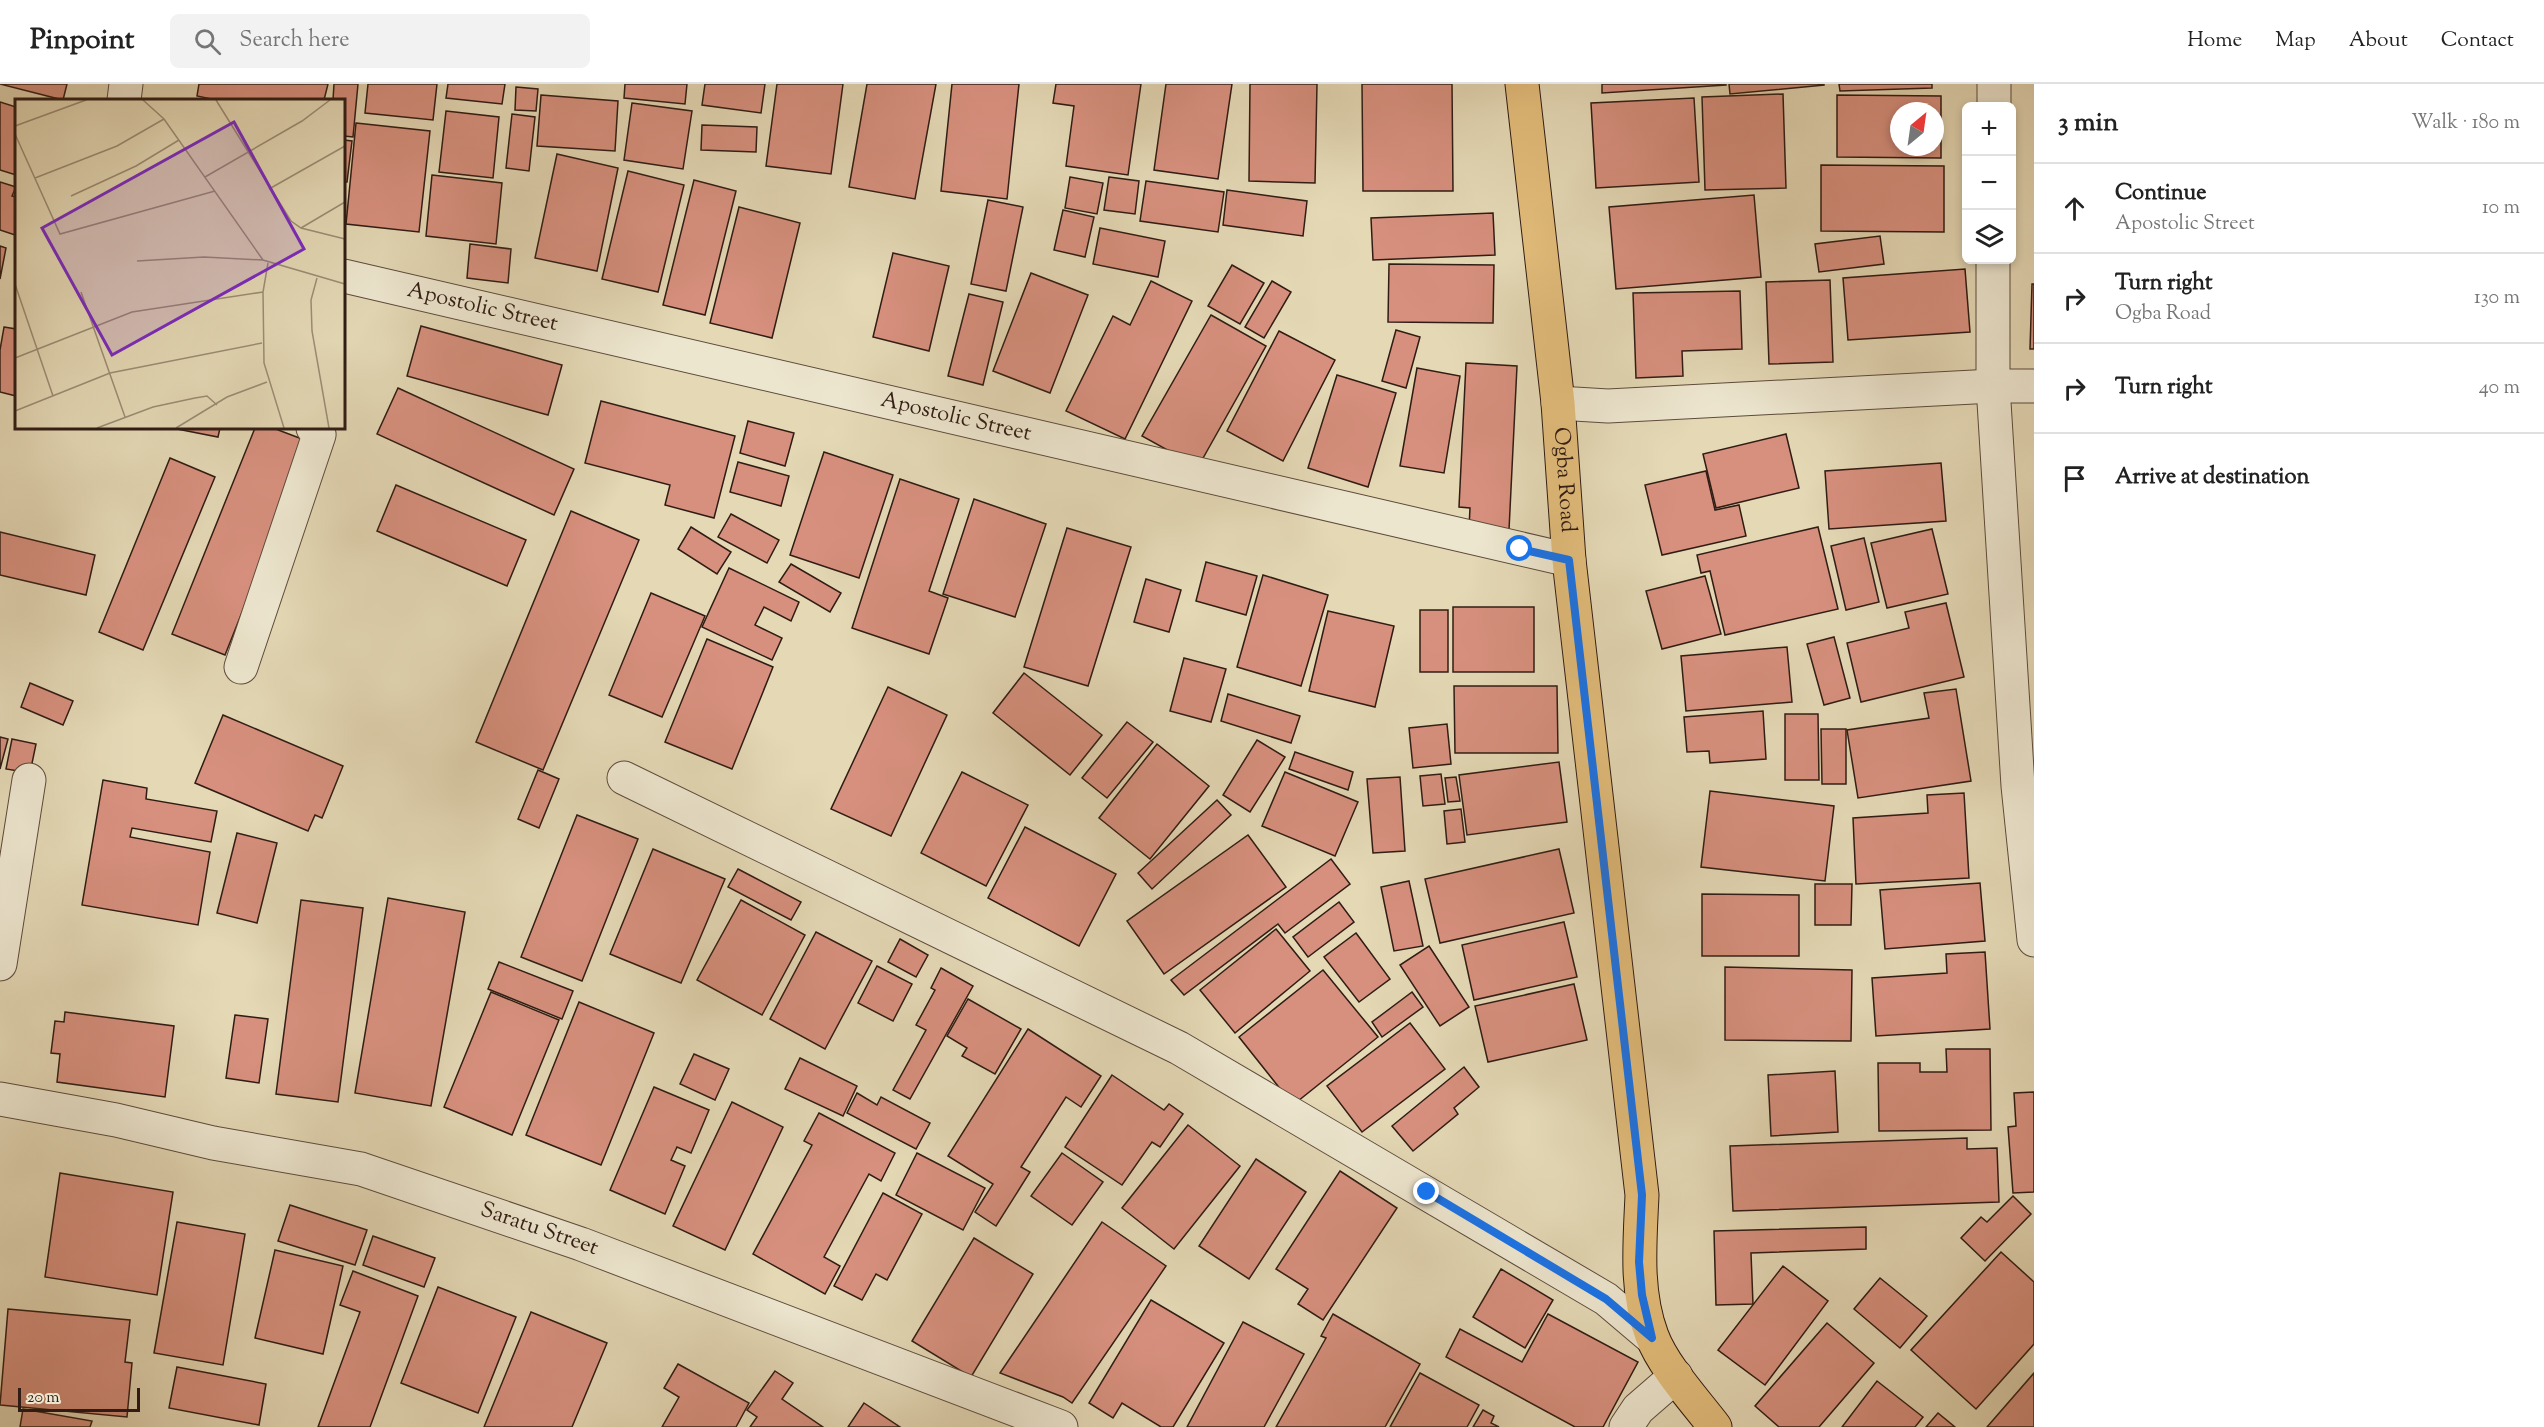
<!DOCTYPE html>
<meta charset="utf-8">
<style>
body{margin:0;font-family:"Sorts Mill Goudy",serif;background:#f2f2f2;color:#222}
.controls{position:absolute;right:18px;top:18px;display:grid;overflow:hidden;border-radius:9px;box-shadow:0 3px 9px #0003}
.controls button{width:54px;height:54px;display:grid;place-items:center;padding:0;border:0;border-bottom:2px solid #e0e0e0;background:#fff;color:#222;font:30px sans-serif}
.compass{position:absolute;left:1890px;top:18px;width:54px;height:54px;border-radius:50%;background:#fff;box-shadow:0 3px 9px #0003;rotate:29deg}
.scale{position:absolute;left:18px;bottom:15px;width:122px;box-sizing:border-box;padding-left:6px;border:3px solid #301c14;border-top:0;font-size:16px;line-height:21px;white-space:nowrap;color:#301c14;-webkit-text-stroke:4px #ede6cf;paint-order:stroke}
.stop{position:absolute;width:18px;height:18px;margin:-14px;border:4px solid #1a73e8;border-radius:50%;background:#fff}
.stop.end{background:#1a73e8;border-color:#fff;box-shadow:0 2px 6px #0008}
.list{margin:0;padding:0;list-style:none}
h2{display:flex;justify-content:space-between;align-items:center;height:78px;margin:0;padding:0 24px;font-size:26px}
h2 small{font-size:20px;font-weight:400;color:#767676}
.list li{display:grid;grid-template-columns:39px 1fr auto;gap:18px;align-items:center;box-sizing:border-box;height:90px;padding:0 24px;border-top:2px solid #e0e0e0}
.list b{display:block;font-size:22px;white-space:nowrap}
.list p{margin:0;font-size:20px;white-space:nowrap;color:#767676}
.list em{font-size:20px;font-style:normal;color:#767676}
.icon{flex:none;width:33px;height:33px;fill:none;stroke:currentColor;stroke-width:2;stroke-linecap:round;stroke-linejoin:round}
.map{position:relative;flex:none;width:2034px;height:1343px;overflow:hidden}
header{display:flex;align-items:center;gap:36px;box-sizing:border-box;height:84px;padding:0 30px;background:#fff;border-bottom:2px solid #e0e0e0}
header strong{font-size:28px}
nav{display:flex;gap:33px;margin-inline-start:auto;font-size:21px}
.search{width:420px;height:54px;background:#f2f2f2;display:flex;align-items:center;gap:15px;box-sizing:border-box;padding:0 21px;border-radius:9px;color:#767676;font-size:22px}
main{display:flex}
aside{flex:1;background:#fff}
.map>svg:first-child{display:block}
</style>
<header>
<strong>Pinpoint</strong>
<div class="search"><svg class="icon" aria-label="search" viewBox="0 0 24 24"><circle cx="10" cy="10" r="6"/><path d="M15 15l6 6"/></svg>Search here</div>
<nav><a>Home</a><a>Map</a><a>About</a><a>Contact</a></nav>
</header>
<main>
<div class="map">
<svg width="2034" height="1343" viewBox="0 0 2034 1343">
<rect width="100%" height="100%" fill="#e4d8b5"/>
<filter id="stains"><feTurbulence type="fractalNoise" baseFrequency=".00333" numOctaves="4"/><feColorMatrix values="0 0 0 0 .2 0 0 0 0 .09 0 0 0 0 .02 0 0 0 .5 -.17"/></filter>
<radialGradient id="worn" r=".72"><stop offset=".6" stop-color="#630" stop-opacity="0"/><stop offset="1" stop-color="#630" stop-opacity=".3"/></radialGradient>
<!-- building -->
<g fill="#d7907e" stroke="#301c14" stroke-width="1.5" fill-rule="evenodd">
<polygon points="0,0 67,0 63,16"/>
<polygon points="199,0 328,0 324,16 216,16 197,12"/>
<polygon points="334,0 358,0 353,53 344,52 344,16 333,16"/>
<polygon points="368,0 437,0 433,36 365,29"/>
<polygon points="448,0 505,0 502,20 446,14"/>
<polygon points="625,0 687,0 685,20 624,14"/>
<polygon points="705,0 765,0 761,29 702,21"/>
<polygon points="777,0 843,0 831,90 766,82"/>
<polygon points="867,0 936,0 915,115 849,103"/>
<polygon points="952,0 1019,0 1007,115 941,107"/>
<polygon points="1056,0 1141,0 1128,91 1066,82 1074,22 1053,19"/>
<polygon points="1166,0 1232,0 1218,95 1154,86"/>
<polygon points="1250,0 1317,0 1315,99 1249,97"/>
<polygon points="1362,0 1452,0 1453,107 1363,107"/>
<polygon points="1602,0 1726,0 1726,1 1602,9"/>
<polygon points="1729,0 1824,0 1824,1 1730,10"/>
<polygon points="1839,0 1932,0 1932,4 1840,7"/>
<polygon points="516,3 538,5 536,27 515,26"/>
<polygon points="1783,10 1786,104 1705,106 1702,13"/>
<polygon points="541,11 618,17 615,67 537,62"/>
<path d="M1837,11L1941,12V74L1837,73ZM1899,27H1935V63H1899Z"/>
<polygon points="1694,14 1699,98 1596,104 1591,19"/>
<polygon points="0,18 16,23 16,91 0,86"/>
<polygon points="632,19 692,27 683,85 624,76"/>
<polygon points="446,27 499,33 493,94 439,88"/>
<polygon points="512,30 535,33 529,87 506,84"/>
<polygon points="356,39 430,47 419,148 346,140"/>
<polygon points="702,41 757,43 756,68 701,66"/>
<polygon points="344,56 352,57 347,98 344,98"/>
<polygon points="557,70 618,84 597,187 535,174"/>
<polygon points="1821,81 1944,82 1944,148 1821,147"/>
<polygon points="628,87 684,101 658,208 602,195"/>
<polygon points="432,91 502,99 496,160 426,152"/>
<polygon points="1070,93 1103,99 1097,130 1065,124"/>
<polygon points="1109,93 1139,97 1135,130 1104,126"/>
<polygon points="694,96 736,107 705,231 663,221"/>
<polygon points="1146,97 1224,108 1218,148 1140,137"/>
<polygon points="0,98 16,103 12,112 16,113 15,151 0,146"/>
<polygon points="1227,106 1307,117 1303,152 1223,141"/>
<polygon points="1754,111 1761,193 1616,205 1609,123"/>
<polygon points="988,116 1023,123 1006,207 971,200"/>
<polygon points="739,123 800,139 772,254 710,239"/>
<polygon points="1063,126 1094,133 1085,173 1054,166"/>
<polygon points="1493,129 1495,171 1373,176 1371,134"/>
<polygon points="1100,144 1165,157 1158,193 1093,180"/>
<polygon points="1880,152 1884,180 1819,188 1815,160"/>
<polygon points="470,160 511,165 508,199 467,194"/>
<polygon points="0,162 6,164 0,195"/>
<polygon points="893,169 949,182 929,267 873,253"/>
<polygon points="1389,180 1494,181 1493,239 1388,238"/>
<polygon points="1232,181 1264,199 1240,240 1208,222"/>
<polygon points="1965,185 1970,248 1848,256 1843,194"/>
<polygon points="1031,189 1088,211 1050,309 993,287"/>
<polygon points="1830,196 1833,278 1769,280 1766,198"/>
<polygon points="1151,197 1192,217 1125,355 1066,327 1113,232 1130,241"/>
<polygon points="1272,197 1291,208 1264,254 1245,243"/>
<polygon points="2032,200 2034,200 2034,265 2030,265"/>
<polygon points="1740,207 1742,265 1682,267 1683,292 1636,294 1633,209"/>
<polygon points="969,210 1003,218 983,301 948,292"/>
<polygon points="1211,231 1266,262 1198,383 1142,352"/>
<polygon points="421,242 562,281 548,331 407,292"/>
<polygon points="4,243 16,245 16,312 0,308 0,266"/>
<polygon points="1396,246 1420,253 1406,304 1382,297"/>
<polygon points="1279,247 1335,276 1283,377 1227,347"/>
<polygon points="1466,279 1517,282 1509,446 1469,444 1470,424 1459,423"/>
<polygon points="1417,284 1460,292 1444,389 1400,382"/>
<polygon points="1337,291 1396,309 1368,403 1308,384"/>
<polygon points="398,304 574,385 554,431 377,350"/>
<polygon points="601,317 735,352 714,434 665,421 670,401 585,379"/>
<polygon points="748,337 794,349 785,382 740,369"/>
<polygon points="172,344 220,344 218,353"/>
<polygon points="255,344 273,344 310,358 225,571 172,550"/>
<polygon points="1786,350 1799,404 1716,424 1703,370"/>
<polygon points="824,368 893,391 859,494 790,471"/>
<polygon points="170,374 215,393 143,566 99,548"/>
<polygon points="738,378 789,392 781,422 730,408"/>
<polygon points="1941,379 1946,437 1829,445 1825,387"/>
<polygon points="1706,387 1715,426 1739,421 1746,452 1662,471 1645,401"/>
<polygon points="900,395 959,415 929,507 948,514 929,570 852,544"/>
<polygon points="396,401 526,456 507,502 377,447"/>
<polygon points="974,415 1046,440 1015,533 943,510"/>
<polygon points="571,427 639,456 543,686 476,658"/>
<polygon points="731,430 779,456 767,479 718,453"/>
<polygon points="691,443 731,468 717,490 678,465"/>
<polygon points="1818,443 1838,525 1725,551 1710,487 1701,489 1697,471"/>
<polygon points="1067,444 1131,463 1088,602 1024,583"/>
<polygon points="1932,445 1948,510 1887,524 1871,459"/>
<polygon points="0,448 95,471 86,511 0,491"/>
<polygon points="1864,454 1879,518 1846,526 1831,462"/>
<polygon points="1206,478 1257,492 1246,531 1196,517"/>
<polygon points="791,480 841,509 830,528 779,498"/>
<polygon points="729,484 799,518 791,537 764,523 755,541 782,554 772,576 702,543"/>
<polygon points="1263,491 1328,511 1301,602 1237,583"/>
<polygon points="1705,492 1721,550 1662,565 1646,507"/>
<polygon points="1146,495 1181,506 1169,548 1134,538"/>
<polygon points="651,509 705,532 662,633 609,611"/>
<polygon points="1946,519 1964,593 1861,618 1847,559 1909,544 1905,528"/>
<rect x="1453" y="523" width="81" height="65"/>
<rect x="1420" y="526" width="28" height="62"/>
<polygon points="1328,527 1394,542 1375,623 1309,607"/>
<polygon points="1834,553 1850,614 1824,621 1807,560"/>
<polygon points="707,555 773,583 732,685 665,658"/>
<polygon points="1787,563 1792,618 1686,627 1681,572"/>
<polygon points="1184,574 1226,585 1211,638 1170,627"/>
<polygon points="1024,589 1102,651 1070,691 993,629"/>
<polygon points="30,599 73,617 63,641 21,623"/>
<polygon points="1454,602 1557,602 1558,669 1455,669"/>
<polygon points="888,603 947,631 891,752 831,725"/>
<polygon points="1956,605 1971,697 1858,714 1847,646 1929,634 1924,609"/>
<polygon points="1228,610 1300,632 1291,659 1221,637"/>
<polygon points="1763,627 1766,675 1710,679 1709,667 1687,668 1684,633"/>
<polygon points="1785,630 1818,630 1819,696 1785,696"/>
<polygon points="223,631 343,682 322,734 315,731 308,747 195,699"/>
<polygon points="1127,638 1153,658 1107,714 1082,694"/>
<polygon points="1447,640 1451,680 1413,684 1409,644"/>
<polygon points="1821,645 1846,645 1846,700 1822,700"/>
<polygon points="0,653 8,655 0,685"/>
<polygon points="12,655 36,660 30,689 6,685"/>
<polygon points="1257,656 1285,673 1250,728 1223,711"/>
<polygon points="1157,660 1209,702 1150,775 1099,734"/>
<polygon points="1295,668 1353,688 1348,706 1289,685"/>
<polygon points="1559,678 1567,738 1467,751 1459,691"/>
<polygon points="538,686 559,695 539,744 518,735"/>
<polygon points="962,688 1028,721 986,802 921,769"/>
<polygon points="1285,688 1358,718 1335,772 1262,742"/>
<polygon points="1441,690 1445,720 1423,722 1420,692"/>
<polygon points="1400,693 1405,767 1373,769 1367,695"/>
<polygon points="1456,693 1460,717 1448,718 1445,694"/>
<polygon points="103,696 147,704 146,715 217,727 211,758 132,744 130,753 210,768 198,841 82,821"/>
<polygon points="1710,707 1834,722 1825,797 1701,783"/>
<polygon points="1964,709 1969,794 1856,800 1853,734 1928,729 1927,711"/>
<polygon points="1217,716 1231,731 1152,805 1138,789"/>
<polygon points="1461,725 1465,758 1447,760 1444,727"/>
<polygon points="577,731 638,755 582,897 521,873"/>
<polygon points="1025,743 1116,790 1079,862 988,814"/>
<polygon points="237,749 277,759 257,839 217,829"/>
<polygon points="1248,751 1286,803 1164,890 1127,837"/>
<polygon points="653,765 725,795 681,899 610,870"/>
<polygon points="1559,765 1574,829 1440,859 1425,795"/>
<polygon points="1331,775 1350,800 1285,849 1278,840 1184,911 1171,896"/>
<polygon points="738,785 801,818 791,836 728,803"/>
<polygon points="1409,797 1423,862 1394,867 1381,803"/>
<polygon points="1980,799 1985,857 1885,865 1880,806"/>
<polygon points="1815,800 1852,800 1851,841 1815,841"/>
<polygon points="1702,810 1799,811 1799,872 1702,872"/>
<polygon points="388,814 465,828 431,1022 355,1009"/>
<polygon points="301,816 363,824 338,1018 276,1010"/>
<polygon points="741,816 805,851 762,931 697,896"/>
<polygon points="1339,818 1354,838 1308,873 1293,853"/>
<polygon points="1564,838 1577,893 1474,916 1462,861"/>
<polygon points="1276,845 1310,887 1235,949 1200,906"/>
<polygon points="816,848 872,877 825,965 770,935"/>
<polygon points="1356,849 1390,895 1359,918 1324,873"/>
<polygon points="900,855 928,871 916,893 888,878"/>
<polygon points="1429,862 1469,923 1440,942 1400,881"/>
<polygon points="1985,868 1990,945 1876,952 1872,894 1947,889 1946,870"/>
<polygon points="499,878 573,907 562,935 488,905"/>
<polygon points="877,882 912,900 893,937 858,919"/>
<polygon points="1725,883 1852,886 1851,957 1725,956"/>
<polygon points="941,884 973,902 910,1015 893,1006 926,946 916,941 935,906 931,904"/>
<polygon points="1323,886 1378,953 1293,1021 1239,953"/>
<polygon points="1574,900 1587,956 1488,978 1475,922"/>
<polygon points="491,908 559,936 512,1051 444,1023"/>
<polygon points="1412,908 1423,923 1382,953 1372,938"/>
<polygon points="968,915 1021,945 995,990 962,972 967,964 947,952"/>
<polygon points="579,918 654,949 601,1081 526,1051"/>
<polygon points="65,928 174,942 165,1013 57,998 60,970 51,969 55,937 64,938"/>
<polygon points="235,931 268,935 259,999 226,994"/>
<polygon points="1410,939 1445,985 1362,1048 1327,1002"/>
<polygon points="1028,945 1101,992 1081,1023 1066,1013 1021,1083 1030,1088 996,1142 975,1128 993,1100 948,1072"/>
<polygon points="1946,965 1990,965 1991,1046 1879,1047 1878,979 1920,979 1920,988 1947,988"/>
<polygon points="694,970 729,985 715,1016 680,1000"/>
<polygon points="800,974 857,1002 843,1032 785,1005"/>
<polygon points="1464,983 1479,1003 1454,1024 1458,1030 1413,1067 1392,1042"/>
<polygon points="1835,987 1838,1048 1771,1052 1768,991"/>
<polygon points="1112,991 1164,1026 1169,1020 1183,1030 1160,1063 1152,1058 1122,1101 1065,1063"/>
<polygon points="654,1003 709,1026 691,1069 677,1063 671,1076 685,1082 665,1130 610,1106"/>
<polygon points="2034,1008 2034,1108 2013,1109 2008,1043 2016,1042 2014,1009"/>
<polygon points="857,1009 877,1021 881,1013 930,1039 916,1065 847,1029"/>
<polygon points="732,1018 783,1043 725,1166 673,1142"/>
<polygon points="819,1029 895,1069 881,1097 869,1090 824,1173 840,1182 825,1210 753,1170 812,1061 804,1057"/>
<polygon points="1188,1041 1240,1082 1174,1165 1122,1124"/>
<polygon points="1967,1054 1967,1065 1997,1064 1999,1118 1733,1127 1730,1062"/>
<polygon points="917,1069 985,1104 963,1146 896,1111"/>
<polygon points="1062,1069 1103,1098 1072,1141 1031,1112"/>
<polygon points="1256,1075 1306,1108 1249,1195 1199,1162"/>
<polygon points="1340,1087 1397,1124 1323,1236 1298,1220 1308,1205 1276,1185"/>
<polygon points="60,1089 173,1108 157,1211 45,1193"/>
<polygon points="883,1109 922,1130 887,1196 876,1190 862,1216 834,1202"/>
<polygon points="2013,1112 2031,1130 1985,1177 1961,1154 1981,1133 1987,1138"/>
<polygon points="290,1121 367,1146 355,1181 278,1157"/>
<polygon points="177,1138 245,1150 223,1281 154,1269"/>
<polygon points="1102,1138 1166,1182 1072,1319 1063,1313 1000,1289"/>
<polygon points="1866,1143 1866,1165 1751,1169 1753,1220 1716,1221 1714,1147"/>
<polygon points="373,1152 435,1174 424,1203 363,1181"/>
<polygon points="974,1154 1033,1190 971,1293 912,1257"/>
<polygon points="275,1166 343,1182 323,1270 255,1254"/>
<polygon points="2001,1168 2034,1198 2034,1260 1976,1325 1911,1266"/>
<polygon points="1783,1182 1828,1217 1765,1301 1718,1266"/>
<polygon points="1501,1185 1553,1216 1525,1264 1473,1233"/>
<polygon points="353,1187 418,1212 370,1343 318,1343 360,1228 340,1221"/>
<polygon points="1880,1194 1927,1232 1900,1264 1854,1225"/>
<polygon points="438,1203 516,1233 478,1329 401,1299"/>
<polygon points="1151,1216 1224,1259 1173,1343 1161,1343 1122,1319 1113,1334 1089,1319"/>
<polygon points="8,1225 130,1236 125,1278 132,1279 127,1333 0,1321"/>
<polygon points="531,1228 607,1259 572,1343 484,1343"/>
<polygon points="1333,1230 1420,1280 1385,1343 1276,1343 1326,1254 1321,1252"/>
<polygon points="1548,1230 1638,1278 1603,1343 1575,1343 1446,1273 1460,1245 1522,1278"/>
<polygon points="1243,1238 1304,1270 1264,1343 1187,1343"/>
<polygon points="1827,1239 1874,1279 1819,1343 1779,1343 1755,1322"/>
<polygon points="678,1280 749,1319 736,1343 662,1343 679,1313 664,1304"/>
<polygon points="177,1283 266,1300 259,1341 169,1324"/>
<polygon points="775,1287 793,1299 782,1315 823,1343 750,1343 757,1333 747,1326"/>
<polygon points="1420,1289 1479,1321 1467,1343 1390,1343"/>
<polygon points="2034,1289 2034,1343 1987,1343"/>
<polygon points="1877,1297 1923,1333 1915,1343 1842,1343"/>
<polygon points="864,1319 900,1343 848,1343"/>
<polygon points="23,1325 92,1337 90,1343 20,1343"/>
<polygon points="1483,1326 1494,1332 1491,1339 1499,1343 1473,1343"/>
<polygon points="1938,1329 1955,1343 1926,1343"/>
</g>
<g fill="none" stroke-linecap="round" stroke-linejoin="round">
<!-- minor casing -->
<g stroke="#5d4b3c" stroke-width="35">
<g id="minor">
<polyline points="124,16 126,0"/>
<polyline points="1994,22 1994,0"/>
<polyline points="1993,176 1993,302 2018,702 2034,856"/>
<path id="s1" d="M344,192L1569,476"/>
<polyline points="1558,319 1608,322 1993,302 2034,302"/>
<polyline points="241,583 319,351 313,344"/>
<polyline points="624,694 1179,964 1606,1215 1652,1254"/>
<polyline points="0,880 29,696"/>
<path id="s2" d="M0,1015L116,1036L213,1059L361,1085L581,1160L1061,1343"/>
<polyline points="1626,1343 1638,1325 1676,1292"/>
</g>
</g>
<!-- major casing -->
<g stroke="#301c14" stroke-width="35">
<g id="major">
<path id="s3" d="M1522,0L1558,319L1569,476L1642,1111C1640,1158 1635,1207 1652,1252C1663,1282 1696,1318 1715,1343"/>
</g>
</g>
<!-- minor -->
<use href="#minor" stroke="#ede6cf" stroke-width="33"/>
<!-- major -->
<use href="#major" stroke="#e2bc7a" stroke-width="33"/>
</g>
<g fill="none" stroke-linecap="round" stroke-linejoin="round">
<!-- route -->
<polyline stroke="#1a73e8" stroke-width="8" points="1427,1108 1606,1215 1652,1254 1642,1211 1639,1178 1642,1111 1569,476 1520,465"/>
</g>
<g text-anchor="middle" dominant-baseline="central" stroke-width="4.5" stroke-linejoin="round" paint-order="stroke">
<!-- street labels -->
<g font-size="22" fill="#301c14" stroke="#ede6cf">
<text stroke="none"><textPath href="#s1" startOffset="142">Apostolic Street</textPath></text>
<text stroke="none"><textPath href="#s1" startOffset="628">Apostolic Street</textPath></text>
<text stroke="none"><textPath href="#s3" startOffset="398">Ogba Road</textPath></text>
<text stroke="none"><textPath href="#s2" startOffset="556">Saratu Street</textPath></text>
</g>
</g>
<!-- overview -->
<g transform="translate(15 15)">
<rect width="330" height="330" fill="#e4d8b5"/>
<path fill="none" stroke="#9c8d75" stroke-width="1.5" d="M128,1L149,20L248,161L330,185M201,1L276,122L286,129L330,140M0,27L71,1M0,35L45,135L200,92M190,78L287,22L315,1M20,79L102,47L149,20M254,90L330,47M56,97L121,67L164,41M286,129L330,103M122,162L189,158L248,161M253,164L248,193L249,264L269,329M302,179L296,201L297,232L314,329M0,185L38,297M66,193L110,318M0,259L117,213L248,193M0,312L95,274L247,244M82,329L138,308L180,299L192,297L202,306M161,329L212,298L252,283"/>
<path fill="#7b2cbf" fill-opacity="0.15" stroke="#7b2cbf" stroke-width="3" d="M219,23L289,150L97,256L27,129Z"/>
<rect width="330" height="330" fill="none" stroke="#301c14" stroke-width="3"/>
</g>
<rect width="100%" height="100%" filter="url(#stains)"/>
<rect width="100%" height="100%" fill="url(#worn)"/>
</svg>
<div class="controls">
<button>+</button>
<button>−</button>
<button><svg class="icon" aria-label="layers" viewBox="0 0 24 24"><path d="M12 4l9 5-9 5-9-5zM3 14l9 5 9-5"/></svg></button>
</div>
<svg class="compass" viewBox="-18 -18 36 36"><path d="M0-13l5 13h-10z" fill="#e53935"/><path d="M0 13l5-13h-10z" fill="#767676"/></svg>
<div class="scale">20 m</div>
<div class="stop" style="left:1520px;top:465px"></div>
<div class="stop end" style="left:1427px;top:1108px"></div>
</div>
<aside>
<h2>3 min<small>Walk · 180 m</small></h2>
<ul class="list">
<li><svg class="icon" aria-label="ahead" viewBox="0 0 24 24"><path d="M12 20V5M6 11l6-6 6 6"/></svg><div><b>Continue</b><p>Apostolic Street</p></div><em>10 m</em></li>
<li><svg class="icon" aria-label="right" viewBox="0 0 24 24"><path d="M7 20v-9h11M14 6l5 5-5 5"/></svg><div><b>Turn right</b><p>Ogba Road</p></div><em>130 m</em></li>
<li><svg class="icon" aria-label="right" viewBox="0 0 24 24"><path d="M7 20v-9h11M14 6l5 5-5 5"/></svg><div><b>Turn right</b></div><em>40 m</em></li>
<li><svg class="icon" aria-label="arrive" viewBox="0 0 24 24"><path d="M6 21V4h12l-3 4 3 4H6"/></svg><div><b>Arrive at destination</b></div></li>
</ul>
</aside>
</main>
